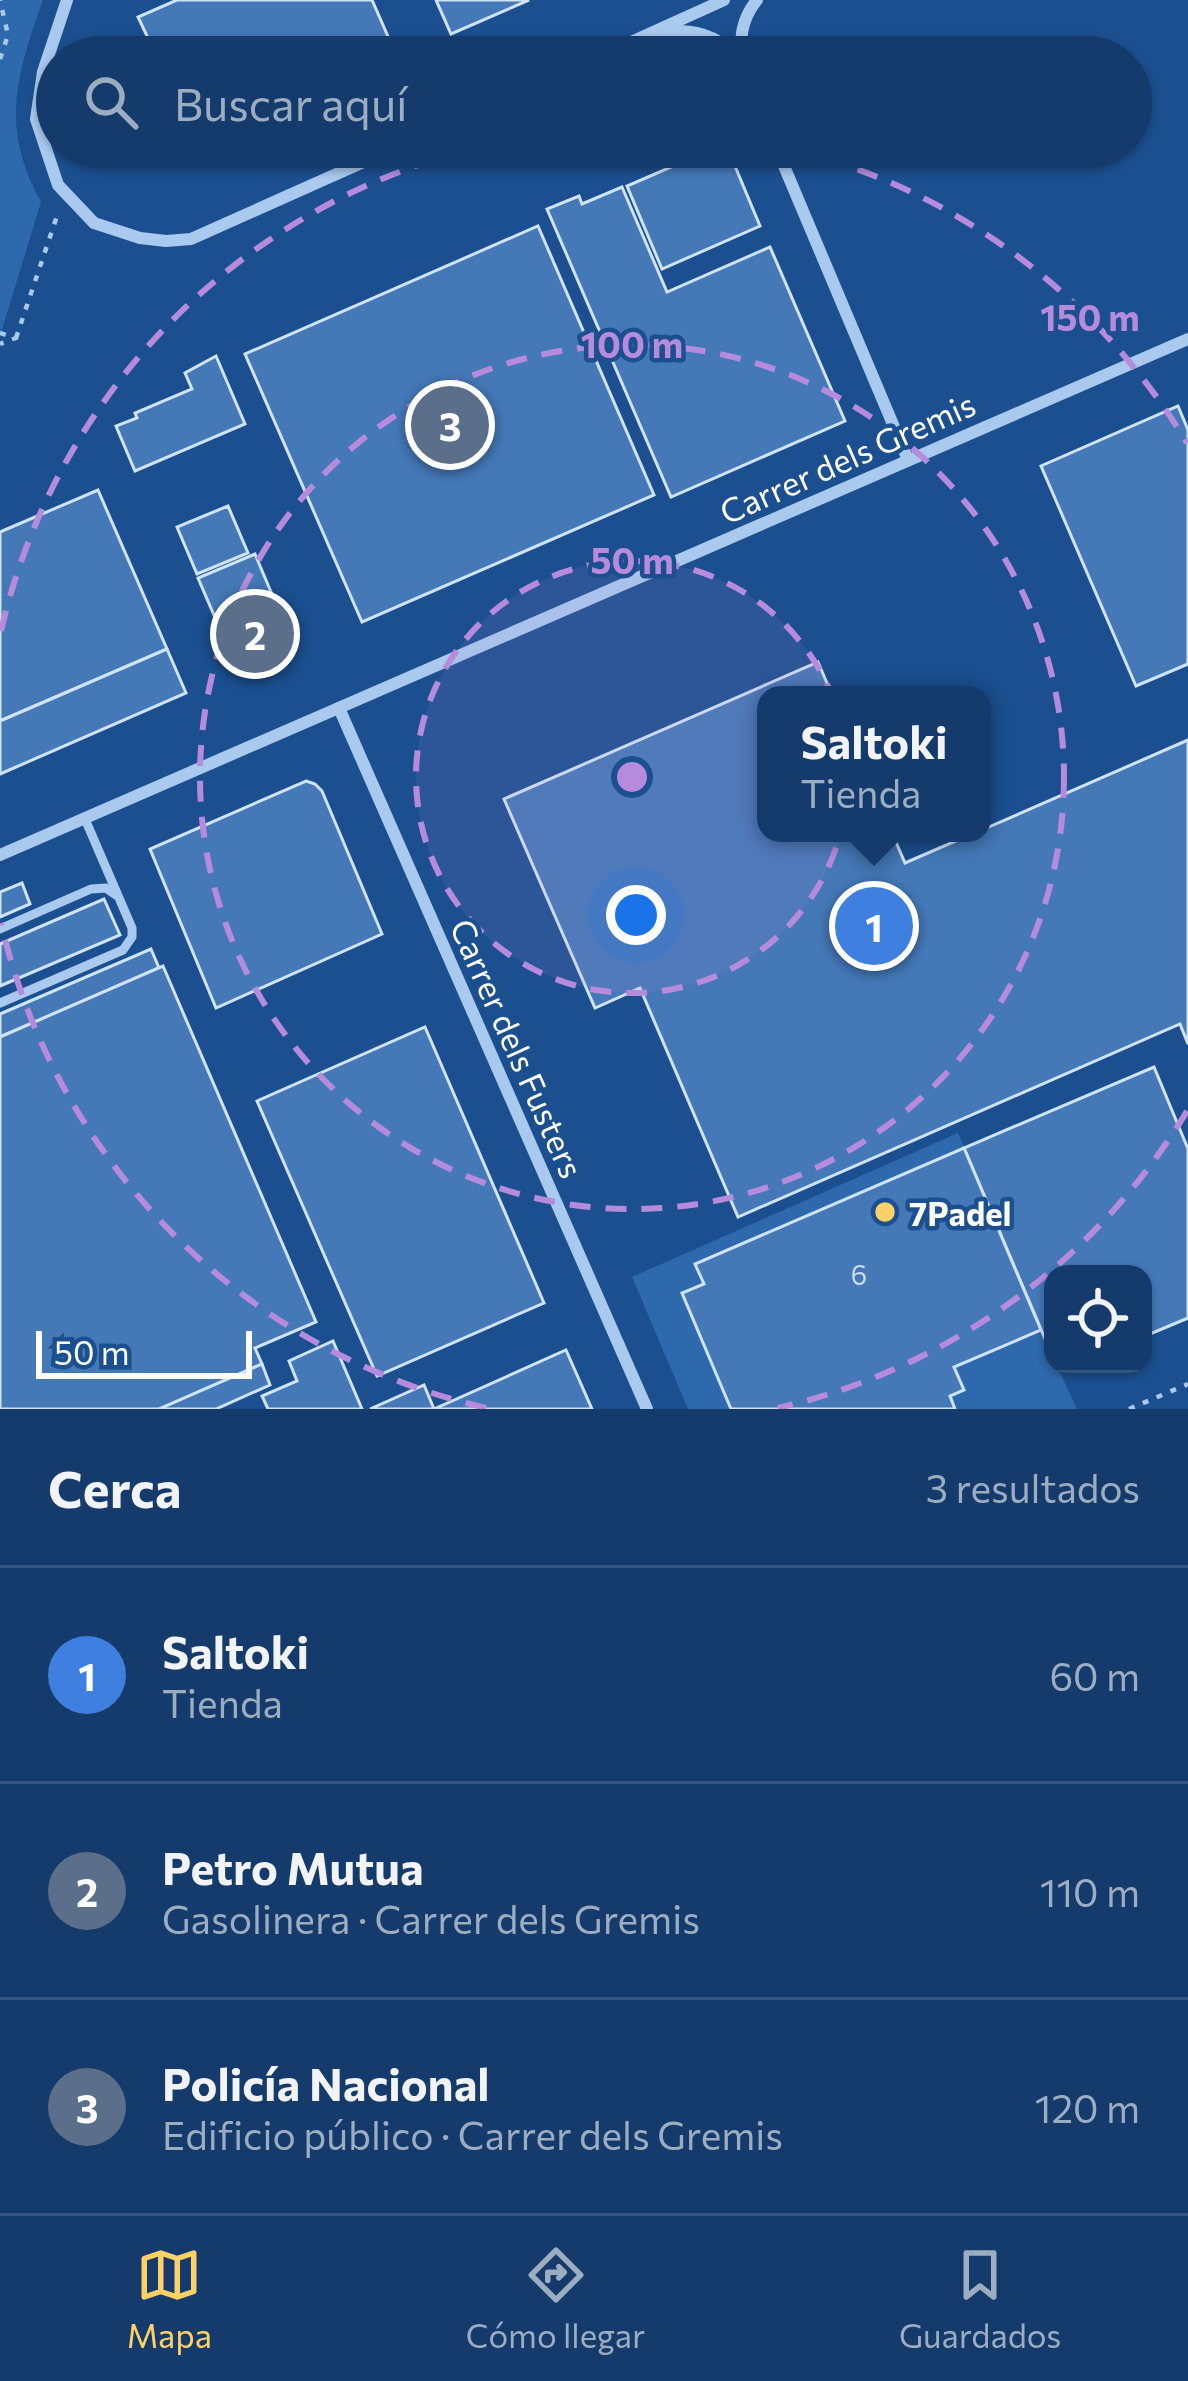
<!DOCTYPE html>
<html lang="es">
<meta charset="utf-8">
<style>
body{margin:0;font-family:Commissioner,sans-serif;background:#214673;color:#f1f3f6}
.controls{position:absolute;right:36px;bottom:36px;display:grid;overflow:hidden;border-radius:24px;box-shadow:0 3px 9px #0004}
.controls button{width:108px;height:108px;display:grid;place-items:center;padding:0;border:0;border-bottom:3px solid #33557e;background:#143b6b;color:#f1f3f6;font:60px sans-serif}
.scale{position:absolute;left:36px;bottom:30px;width:216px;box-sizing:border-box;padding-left:12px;border:6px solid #fff;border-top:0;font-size:33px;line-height:42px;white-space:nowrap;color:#fff;-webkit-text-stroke:9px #1b4f8f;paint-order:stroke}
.you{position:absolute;left:636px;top:915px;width:42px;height:42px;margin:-30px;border:9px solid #fff;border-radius:50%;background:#1a73e8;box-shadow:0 0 0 18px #1a73e833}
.badge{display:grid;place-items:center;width:78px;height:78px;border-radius:50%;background:#ffd166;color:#fff;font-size:39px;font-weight:700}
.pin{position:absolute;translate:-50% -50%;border:6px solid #fff;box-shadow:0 3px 12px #0006}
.popup{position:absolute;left:757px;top:686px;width:234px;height:156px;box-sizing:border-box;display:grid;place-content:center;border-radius:24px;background:#143b6b;filter:drop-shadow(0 3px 9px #0005);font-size:39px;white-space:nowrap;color:#9dadc1}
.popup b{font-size:45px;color:#f1f3f6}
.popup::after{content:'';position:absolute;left:50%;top:100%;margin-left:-24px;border:24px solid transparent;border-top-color:#143b6b}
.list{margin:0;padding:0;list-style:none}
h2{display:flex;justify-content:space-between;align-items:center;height:156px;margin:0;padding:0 48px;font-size:51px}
h2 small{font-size:39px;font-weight:400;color:#9dadc1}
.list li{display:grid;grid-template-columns:78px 1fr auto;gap:36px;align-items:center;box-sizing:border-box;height:216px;padding:0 48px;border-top:3px solid #33557e}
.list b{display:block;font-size:45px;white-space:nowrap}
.list p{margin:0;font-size:39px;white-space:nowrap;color:#9dadc1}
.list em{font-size:39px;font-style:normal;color:#9dadc1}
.icon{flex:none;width:66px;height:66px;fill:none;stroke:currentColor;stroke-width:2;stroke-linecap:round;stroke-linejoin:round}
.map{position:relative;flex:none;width:1188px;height:1409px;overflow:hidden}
.search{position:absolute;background:#143b6b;box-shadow:0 3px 9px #0004;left:36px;right:36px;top:36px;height:132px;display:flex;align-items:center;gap:30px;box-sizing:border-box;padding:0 42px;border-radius:66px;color:#9dadc1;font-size:45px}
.sheet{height:804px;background:#143b6b}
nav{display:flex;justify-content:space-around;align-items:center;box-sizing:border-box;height:168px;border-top:3px solid #33557e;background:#143b6b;font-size:33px;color:#9dadc1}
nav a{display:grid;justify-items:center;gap:6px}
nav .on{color:#ffd166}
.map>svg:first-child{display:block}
</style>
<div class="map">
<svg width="1188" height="1409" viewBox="0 0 1188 1409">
<rect width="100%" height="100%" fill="#1b4f8f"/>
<!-- green -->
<g fill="#2e69ad">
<path d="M0,0H43C16,76 0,127 41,202L0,336Z"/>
<polygon points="958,1133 1053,1357 1053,1364 1056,1364 1077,1409 688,1409 632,1277"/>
</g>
<!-- building -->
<g fill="#4478b7" stroke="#cfe3fa" stroke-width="3">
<polygon points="177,0 372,0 397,57 157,57 138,17"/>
<polygon points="436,0 529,0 451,34"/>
<polygon points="717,147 727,147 760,226 662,269 627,186"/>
<polygon points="622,187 667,292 770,247 845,421 671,497 547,209 579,196 582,204"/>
<polygon points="538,226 654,495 362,622 245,354"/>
<polygon points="216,356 245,424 135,471 116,426 137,418 135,413 192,389 185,373"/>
<polygon points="1178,406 1188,430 1188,664 1136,686 1041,466"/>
<polygon points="98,490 167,649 0,721 0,532"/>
<polygon points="228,506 248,553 197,574 177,527"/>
<polygon points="255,554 295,649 239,673 198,578"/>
<polygon points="167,649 186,693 0,774 0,721"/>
<polygon points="818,662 832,695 766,695 766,833 892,833 905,863 974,833 982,833 982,830 1188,740 1188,1044 1180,1024 738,1217 640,988 595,1008 504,799"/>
<polygon points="306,781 315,784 322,791 382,934 216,1008 150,849"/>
<polygon points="22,883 30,904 0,917 0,892"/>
<polygon points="104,899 120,935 0,986 0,944"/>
<polygon points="151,949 159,968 0,1037 0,1014"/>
<polygon points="163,966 316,1322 255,1348 262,1364 159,1409 0,1409 0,1037"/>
<polygon points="425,1027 544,1303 377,1376 257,1101"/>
<polygon points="1154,1067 1188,1149 1188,1318 1143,1337 1143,1274 1053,1274 1051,1353 964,1148"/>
<polygon points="964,1148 1041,1330 954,1367 964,1390 950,1396 955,1409 731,1409 682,1293 704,1284 695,1264"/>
<polygon points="333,1341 362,1409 268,1409 262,1396 297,1381 289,1361"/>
<polygon points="566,1350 592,1409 370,1409 424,1385 434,1409"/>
<polygon points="262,1364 270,1385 216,1409 159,1409"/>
</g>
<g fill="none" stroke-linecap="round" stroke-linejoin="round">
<!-- path -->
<g stroke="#a9c9ee" stroke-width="4.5" stroke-dasharray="6 9" stroke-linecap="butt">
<polyline points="0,59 8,35 0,0"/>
<polyline points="0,333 16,338 0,344"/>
<polyline points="16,338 57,216"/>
<polyline points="1129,1409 1188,1384"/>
</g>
<!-- service -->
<g stroke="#a9c9ee" stroke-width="9">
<polyline points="0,929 91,889 106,888 116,895"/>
<polyline points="0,1003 123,950 132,937 132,928 85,819"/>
</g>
<!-- minor -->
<g stroke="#a9c9ee" stroke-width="12">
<polyline points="67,0 43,72 36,119 58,185 94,223 140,238 166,241 191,239 397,147"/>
<path d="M663,31C693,30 716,33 737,57"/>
<polyline points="598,57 724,0"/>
<path d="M742,57C739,35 743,17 757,0"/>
<polyline points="776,147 908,460"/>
<polyline points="339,708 647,1409"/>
<polyline points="0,855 1188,339"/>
</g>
</g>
<!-- distance rings -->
<circle cx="632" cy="777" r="216" fill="#b68bdc" fill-opacity=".12"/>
<g fill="none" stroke="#b68bdc" stroke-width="6" stroke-dasharray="21 15">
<circle cx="632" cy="777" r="216"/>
<circle cx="632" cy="777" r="432"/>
<path d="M1187 1111A648 648 0 0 1 778 1408M486 1408A648 648 0 0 1 1 923M1 631A648 648 0 0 1 475 148M789 148A648 648 0 0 1 1187 443"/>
</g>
<!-- markers -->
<circle fill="#ffd166" stroke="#1b4f8f" stroke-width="4.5" cx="885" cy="1212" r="12"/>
<g text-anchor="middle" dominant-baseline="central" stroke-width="9" stroke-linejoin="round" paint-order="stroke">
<!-- number labels -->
<g font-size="27" fill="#d0dded">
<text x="859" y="1274">6</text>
</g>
<!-- street labels -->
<g font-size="33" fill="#fff" stroke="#1b4f8f">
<text transform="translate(847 457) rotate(-24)">Carrer dels Gremis</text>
<text transform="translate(518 1048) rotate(66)">Carrer dels Fusters</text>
</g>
<!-- poi labels -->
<g font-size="33" font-weight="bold" fill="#fff" stroke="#1b4f8f" text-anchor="start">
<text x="909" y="1212">7Padel</text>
</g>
</g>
<circle cx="632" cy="777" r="18" fill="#b68bdc" stroke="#1b4f8f" stroke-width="6"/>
<g font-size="36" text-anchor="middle" font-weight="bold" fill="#b68bdc" stroke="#1b4f8f" stroke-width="9" stroke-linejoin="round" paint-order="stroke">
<text x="1090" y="331">150 m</text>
<text x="632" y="358">100 m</text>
<text x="632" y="574">50 m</text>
</g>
</svg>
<div class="controls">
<button><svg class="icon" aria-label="locate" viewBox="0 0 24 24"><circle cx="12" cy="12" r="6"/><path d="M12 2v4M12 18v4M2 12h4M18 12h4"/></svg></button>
</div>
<div class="scale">50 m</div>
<div class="you"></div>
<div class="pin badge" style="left:874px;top:926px;background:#3f7fe0">1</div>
<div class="popup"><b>Saltoki</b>Tienda</div>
<div class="pin badge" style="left:255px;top:634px;background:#5c6f8a">2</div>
<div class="pin badge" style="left:450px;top:425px;background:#5c6f8a">3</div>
<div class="search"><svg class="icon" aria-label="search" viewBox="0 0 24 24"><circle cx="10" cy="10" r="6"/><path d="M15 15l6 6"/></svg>Buscar aquí</div>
</div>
<section class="sheet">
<h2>Cerca<small>3 resultados</small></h2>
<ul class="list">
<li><span class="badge" style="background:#3f7fe0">1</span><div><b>Saltoki</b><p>Tienda</p></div><em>60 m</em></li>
<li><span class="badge" style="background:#5c6f8a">2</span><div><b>Petro Mutua</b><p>Gasolinera · Carrer dels Gremis</p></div><em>110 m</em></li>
<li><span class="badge" style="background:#5c6f8a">3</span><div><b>Policía Nacional</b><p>Edificio público · Carrer dels Gremis</p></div><em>120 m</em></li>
</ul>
</section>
<nav>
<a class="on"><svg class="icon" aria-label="map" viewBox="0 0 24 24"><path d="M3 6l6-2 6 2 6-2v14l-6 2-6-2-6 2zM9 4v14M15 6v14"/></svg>Mapa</a>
<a><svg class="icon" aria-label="directions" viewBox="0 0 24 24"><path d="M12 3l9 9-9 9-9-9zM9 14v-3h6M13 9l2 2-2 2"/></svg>Cómo llegar</a>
<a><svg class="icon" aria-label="saved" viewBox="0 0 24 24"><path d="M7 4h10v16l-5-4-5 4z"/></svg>Guardados</a>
</nav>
